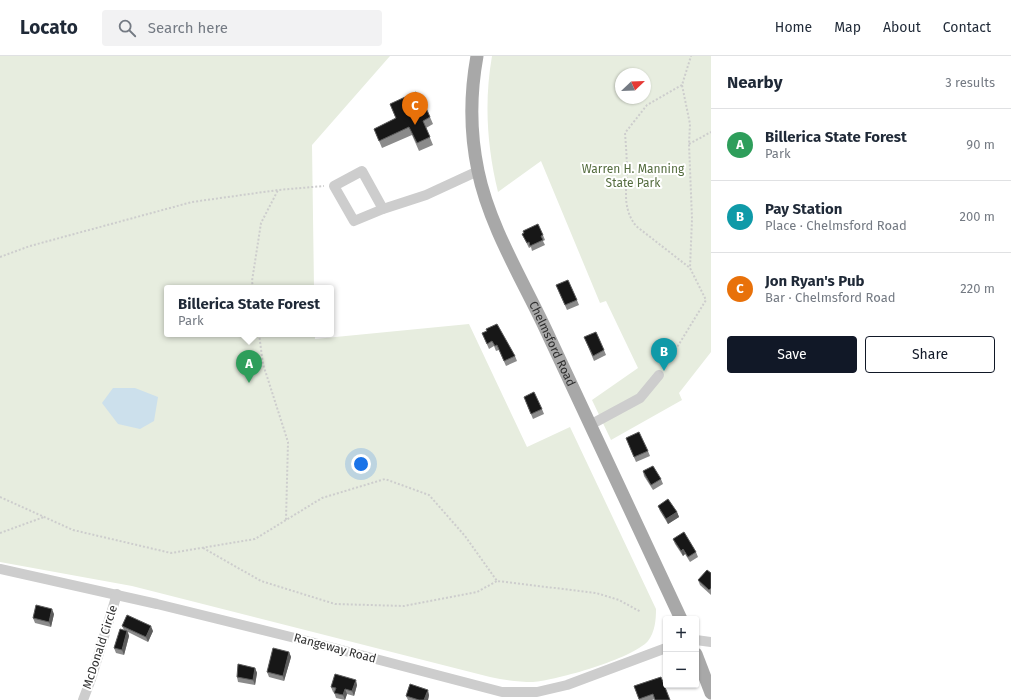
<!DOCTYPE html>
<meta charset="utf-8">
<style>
body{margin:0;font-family:"Fira Sans",sans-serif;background:#f2f2f3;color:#1f2937}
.controls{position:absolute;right:12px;bottom:12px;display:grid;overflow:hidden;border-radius:4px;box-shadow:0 1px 3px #0004}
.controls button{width:36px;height:36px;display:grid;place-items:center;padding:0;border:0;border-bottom:1px solid #e0e1e3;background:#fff;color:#1f2937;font:20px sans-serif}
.compass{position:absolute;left:615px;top:12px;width:36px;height:36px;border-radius:50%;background:#fff;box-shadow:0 1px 3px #0004;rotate:67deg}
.you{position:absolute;left:361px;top:408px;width:14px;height:14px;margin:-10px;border:3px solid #fff;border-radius:50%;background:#1a73e8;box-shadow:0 0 0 6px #1a73e833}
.badge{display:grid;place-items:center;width:26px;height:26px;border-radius:50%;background:#111827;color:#fff;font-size:13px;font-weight:700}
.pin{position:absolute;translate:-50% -33px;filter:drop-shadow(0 1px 2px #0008)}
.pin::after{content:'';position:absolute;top:21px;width:14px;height:12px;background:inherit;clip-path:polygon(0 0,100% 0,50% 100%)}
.popup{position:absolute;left:164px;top:229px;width:170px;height:52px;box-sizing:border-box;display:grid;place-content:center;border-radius:4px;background:#fff;filter:drop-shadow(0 1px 3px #0005);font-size:13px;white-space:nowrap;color:#747a83}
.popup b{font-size:15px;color:#1f2937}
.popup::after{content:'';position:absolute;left:50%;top:100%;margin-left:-8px;border:8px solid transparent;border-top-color:#fff}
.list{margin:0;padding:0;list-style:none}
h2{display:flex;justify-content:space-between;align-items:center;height:52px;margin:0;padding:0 16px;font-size:17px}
h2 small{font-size:13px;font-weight:400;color:#747a83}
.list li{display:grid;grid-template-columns:26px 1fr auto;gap:12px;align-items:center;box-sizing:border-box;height:72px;padding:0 16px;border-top:1px solid #e0e1e3}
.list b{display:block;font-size:15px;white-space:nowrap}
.list p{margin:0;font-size:13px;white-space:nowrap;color:#747a83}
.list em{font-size:13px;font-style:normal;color:#747a83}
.actions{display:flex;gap:8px;padding:12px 16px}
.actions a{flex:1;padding:9px 0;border:1px solid #111827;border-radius:4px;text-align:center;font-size:14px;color:#111827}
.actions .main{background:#111827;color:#fff}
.icon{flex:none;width:22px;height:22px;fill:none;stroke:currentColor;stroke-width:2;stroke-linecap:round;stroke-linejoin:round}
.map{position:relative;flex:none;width:711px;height:644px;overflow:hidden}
header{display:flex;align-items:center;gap:24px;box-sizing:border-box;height:56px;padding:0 20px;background:#fff;border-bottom:1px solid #e0e1e3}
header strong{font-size:19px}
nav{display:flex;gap:22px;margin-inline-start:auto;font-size:14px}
.search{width:280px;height:36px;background:#f2f2f3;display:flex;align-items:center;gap:10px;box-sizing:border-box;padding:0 14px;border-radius:4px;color:#747a83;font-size:15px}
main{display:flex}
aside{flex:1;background:#fff}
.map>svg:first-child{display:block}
</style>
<header>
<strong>Locato</strong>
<div class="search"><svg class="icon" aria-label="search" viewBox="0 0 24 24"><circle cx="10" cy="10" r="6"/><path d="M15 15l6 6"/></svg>Search here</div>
<nav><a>Home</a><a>Map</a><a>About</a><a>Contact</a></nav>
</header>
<main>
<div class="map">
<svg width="711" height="644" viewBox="0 0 711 644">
<rect width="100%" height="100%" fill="#fff"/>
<!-- green -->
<g fill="#e7eddf" fill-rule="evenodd">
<path d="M0,0H390L312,89L314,232H167V278H315V283L469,268L527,391L570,371L656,553C656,564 655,576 648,585C632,603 557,624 533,626C518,626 504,624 490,621L132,530L0,506Z"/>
<path d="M492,0H711V296L679,337L682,344L611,384L592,344L638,312L606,245L600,247L541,105L498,136C487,91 484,46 492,0ZM621,18H645V42H621Z"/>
</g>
<!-- water -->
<polygon fill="#cce0ec" points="113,332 135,332 158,341 154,365 140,373 118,368 102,347"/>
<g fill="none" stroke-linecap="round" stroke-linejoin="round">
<!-- path -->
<g stroke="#cdcdcd" stroke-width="2" stroke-dasharray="2 2" stroke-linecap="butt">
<path d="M682,29L647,49L625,77C626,90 627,104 627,117C626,137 623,153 636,170L690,212"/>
<polyline points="689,88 711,76"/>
<polyline points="0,201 30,190 192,146 278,134 324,130"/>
<polyline points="253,232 252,225 261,167 278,134"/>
<polyline points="259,278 263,308 288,386 286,464"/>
<polyline points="665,311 706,244 690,212 692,163 689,88 690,68 682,29 691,0"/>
<polyline points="0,441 73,474 171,497 255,483 322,442 385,423 429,439 465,480 497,525 596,537 619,544 641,556"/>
<polyline points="0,477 44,461"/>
<polyline points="203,492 261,525 335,548 404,550 477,536 497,525"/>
</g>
<!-- minor -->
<g stroke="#cdcdcd" stroke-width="10">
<polyline points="383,153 362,115 334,130 354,165 383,153 426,139 478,115"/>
<polyline points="590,369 640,342 659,319"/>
<polyline points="0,513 157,548 303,584 502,636 537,636 567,629 666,592"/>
<polyline points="696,584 711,586"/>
<polyline points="83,644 91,623 117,538"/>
</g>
<!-- major -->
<g stroke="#a8a8a8" stroke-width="13">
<path id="s1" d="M477,0C470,38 470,77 478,115C489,169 522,223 545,272C590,369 636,466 681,563"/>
<polyline points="696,598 711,637"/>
</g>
</g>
<!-- wall -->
<g fill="#8b8b8b">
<polygon points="421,46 430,61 433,68 426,72 433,89 419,95 412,79 382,92 374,73 396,63 390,48"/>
<polygon points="522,178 543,179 545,184 543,185 545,189 532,195 531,191 529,192"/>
<polygon points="556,229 577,244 579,249 567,254"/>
<polygon points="482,277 515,300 517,305 506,310 499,294 496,295 494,290 489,293"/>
<polygon points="584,281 604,294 606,299 594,305"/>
<polygon points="524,341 542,353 544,358 533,363"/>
<polygon points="626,382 648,395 650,400 636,406"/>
<polygon points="643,415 661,423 663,428 653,434 644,420"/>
<polygon points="658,450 677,456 679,461 668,468 660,455"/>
<polygon points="673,483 696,496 698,501 690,506 685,498 683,500 675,488"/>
<polygon points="711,517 711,539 700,529 698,524"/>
<polygon points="54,558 51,571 35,567 33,562"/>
<polygon points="122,570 153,575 148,586 128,576 129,580 124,599 116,597 114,592 124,574"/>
<polygon points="289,596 291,601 284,625 269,621 267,616"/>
<polygon points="255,612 257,617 255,629 238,626 237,621"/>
<polygon points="661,621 655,643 652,644 639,644 634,630"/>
<polygon points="357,629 354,640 347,638 345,644 336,642 334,636 333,636 331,631"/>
<polygon points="429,639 428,644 408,644 406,640"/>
</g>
<!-- shaded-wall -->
<g fill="#5d5d5d">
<polygon points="677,456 679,461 668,468 666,463"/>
<polygon points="683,493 685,498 683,500 681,495"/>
<polygon points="52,553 54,558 51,571 49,566"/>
<polygon points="151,570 153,575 148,586 146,581"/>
<polygon points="127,575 129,580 124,599 122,594"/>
<polygon points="289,596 291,601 284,625 283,620"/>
<polygon points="255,612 257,617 255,629 253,624"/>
<polygon points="356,624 357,629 354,640 352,635"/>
<polygon points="345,633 347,638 345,644 343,639"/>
<polygon points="428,634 429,639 428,644 424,644"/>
</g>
<!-- building -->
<g fill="#171717" stroke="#5d5d5d">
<polygon points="416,36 421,46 423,45 430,61 423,65 430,81 417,87 409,71 379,85 374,73 396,62 390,48"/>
<polygon points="538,168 543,179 541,180 543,184 530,190 529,186 527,187 522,178 524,177 523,175"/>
<polygon points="568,224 577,244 565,249 556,229"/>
<polygon points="497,268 515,300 504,305 497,289 495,290 492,285 487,288 482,277 487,275 486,273"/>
<polygon points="596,276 604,294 593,300 584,281"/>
<polygon points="534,336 542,353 531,358 524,341"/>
<polygon points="639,376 648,395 634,401 626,382"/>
<polygon points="653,410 661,423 651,429 643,415"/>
<polygon points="668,443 677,456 666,463 658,450"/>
<polygon points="684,476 696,496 688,501 683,493 681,495 673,483"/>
<polygon points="707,514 711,517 711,532 709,534 698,524"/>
<polygon points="36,549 52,553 49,566 33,562"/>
<polygon points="127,559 151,570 146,581 122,570"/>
<polygon points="120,573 127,575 122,594 114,592"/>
<polygon points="273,592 289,596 283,620 267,616"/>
<polygon points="238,608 255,612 253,624 237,621"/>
<polygon points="335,618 356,624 352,635 345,633 343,639 334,637 336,632 331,631"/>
<polygon points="661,621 670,644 655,644 653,638 639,643 634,630"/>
<polygon points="410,628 428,634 424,644 419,644 406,640"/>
</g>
<g text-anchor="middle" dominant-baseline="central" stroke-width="4" stroke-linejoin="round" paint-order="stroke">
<!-- park labels -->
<g font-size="12" fill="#546c3e" stroke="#fff">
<text x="633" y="113">Warren H. Manning<tspan x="633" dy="14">State Park</tspan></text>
</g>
<!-- street labels -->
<g font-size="12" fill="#303030" stroke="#fff">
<text stroke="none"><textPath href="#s1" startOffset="304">Chelmsford Road</textPath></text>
<text transform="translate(100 591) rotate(-72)">McDonald Circle</text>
<text transform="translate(335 592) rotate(15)">Rangeway Road</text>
</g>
</g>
</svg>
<div class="controls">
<button>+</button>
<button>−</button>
</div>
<svg class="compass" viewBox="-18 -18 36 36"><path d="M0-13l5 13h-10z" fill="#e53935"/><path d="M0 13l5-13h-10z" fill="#747a83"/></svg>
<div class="you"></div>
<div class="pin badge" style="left:249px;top:327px;background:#2e9e5b">A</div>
<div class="popup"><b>Billerica State Forest</b>Park</div>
<div class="pin badge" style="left:664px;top:315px;background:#0f9aa8">B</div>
<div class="pin badge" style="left:415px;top:69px;background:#e8710a">C</div>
</div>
<aside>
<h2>Nearby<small>3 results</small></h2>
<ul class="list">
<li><span class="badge" style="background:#2e9e5b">A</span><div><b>Billerica State Forest</b><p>Park</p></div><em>90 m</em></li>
<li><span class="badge" style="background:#0f9aa8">B</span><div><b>Pay Station</b><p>Place · Chelmsford Road</p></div><em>200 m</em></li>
<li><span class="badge" style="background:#e8710a">C</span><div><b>Jon Ryan's Pub</b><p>Bar · Chelmsford Road</p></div><em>220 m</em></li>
</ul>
<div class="actions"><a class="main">Save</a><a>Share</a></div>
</aside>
</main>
